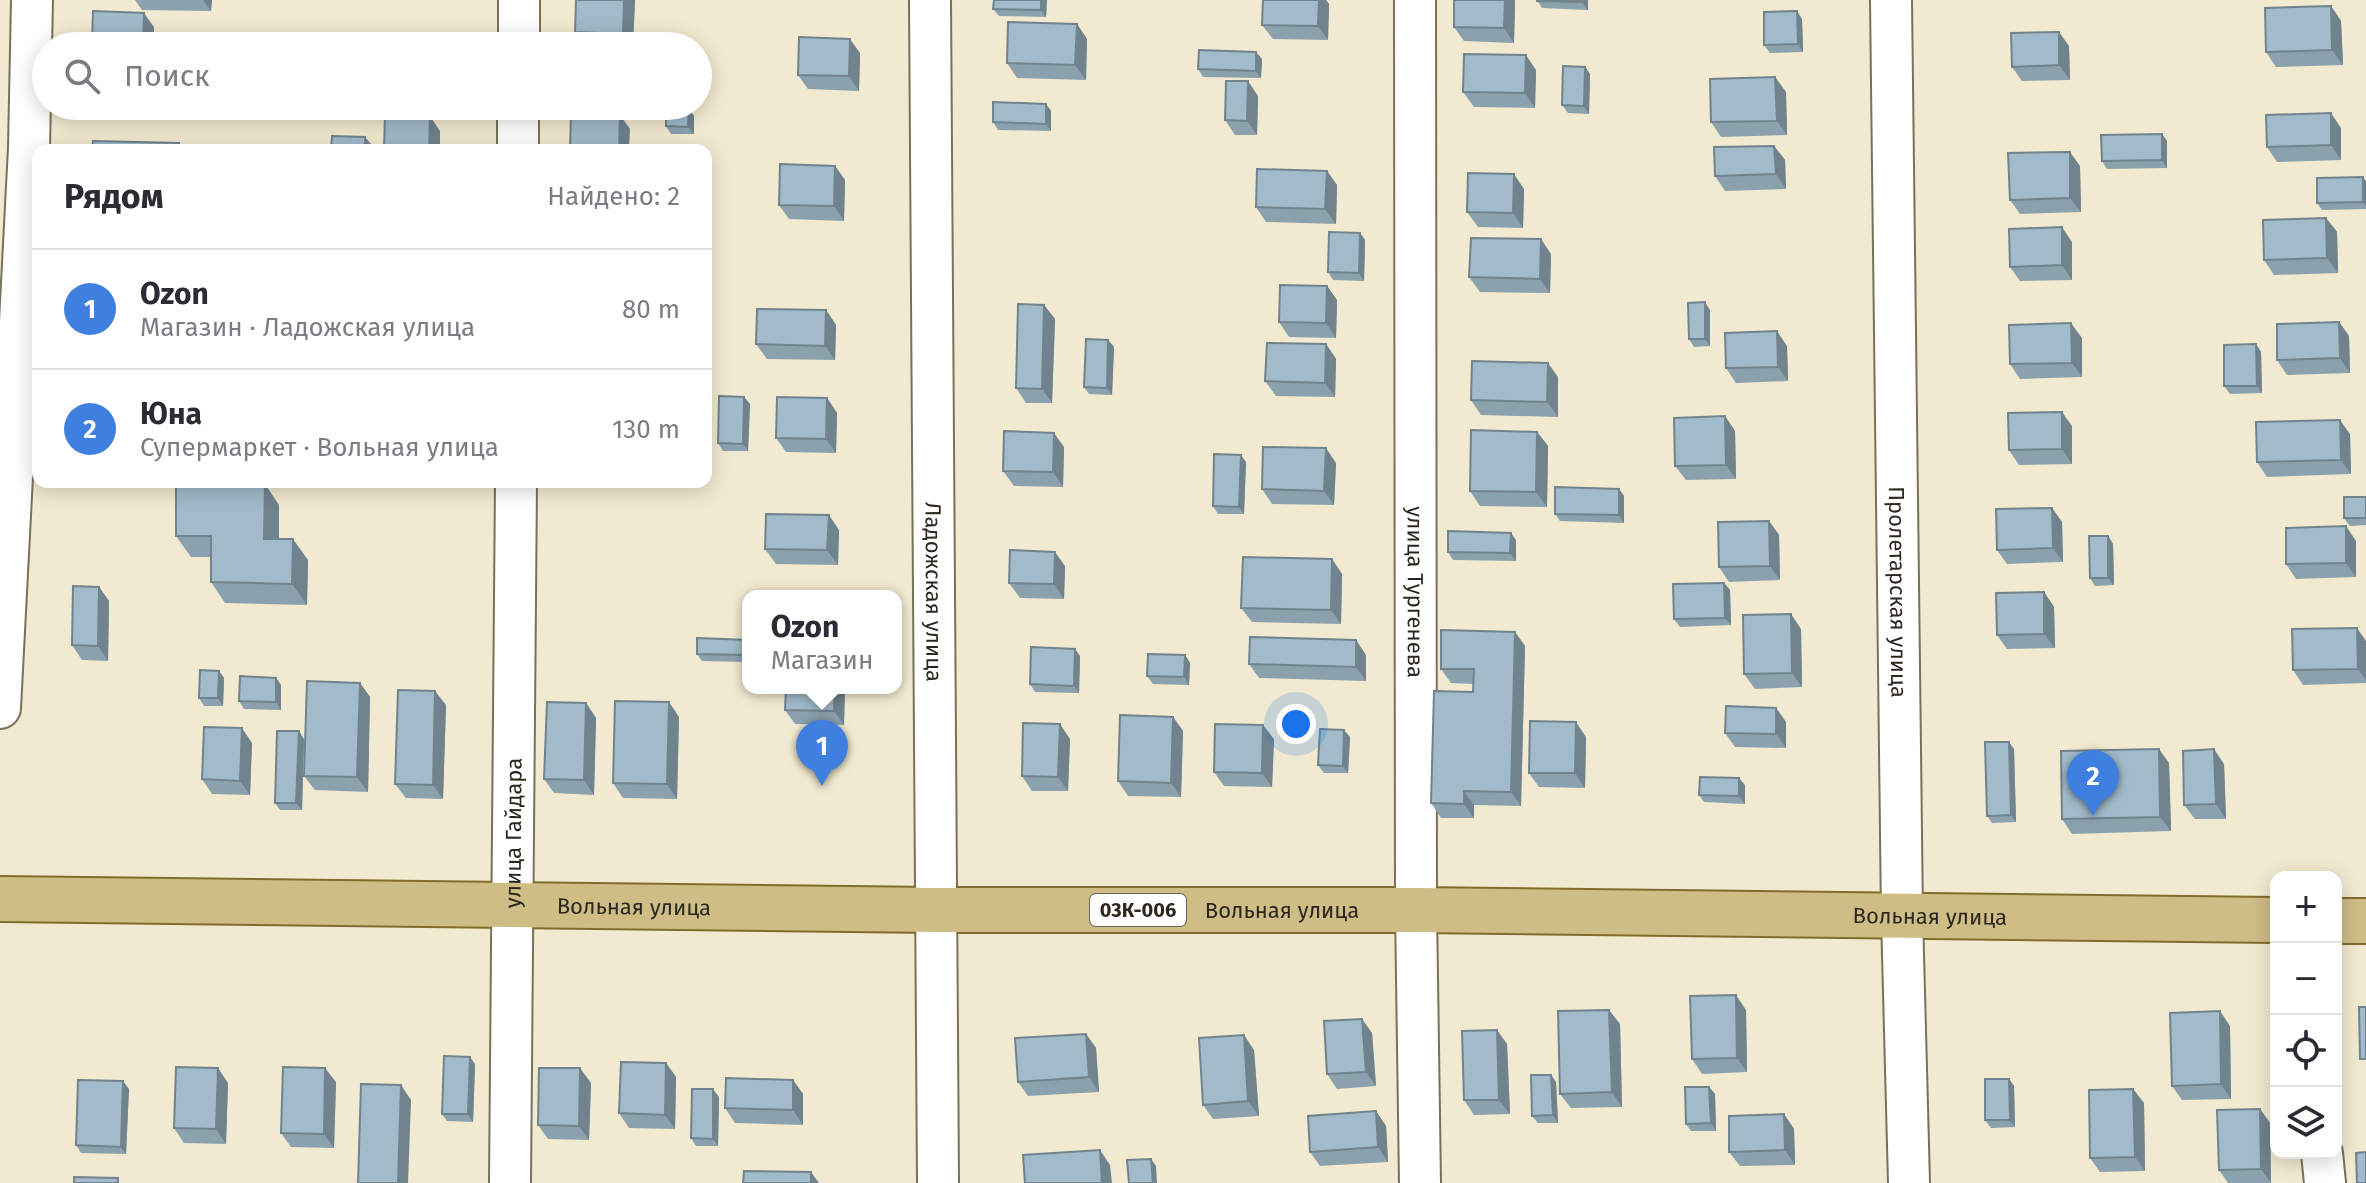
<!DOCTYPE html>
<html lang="ru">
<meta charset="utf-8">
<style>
body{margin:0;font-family:"Fira Sans",sans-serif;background:#f2f2f3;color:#2b2b33}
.controls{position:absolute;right:24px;bottom:24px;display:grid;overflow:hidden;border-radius:16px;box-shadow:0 4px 20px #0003}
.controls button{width:72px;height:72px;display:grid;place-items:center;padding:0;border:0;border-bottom:2px solid #e1e1e2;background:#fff;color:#2b2b33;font:40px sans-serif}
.you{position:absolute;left:1296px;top:724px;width:28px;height:28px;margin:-20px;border:6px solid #fff;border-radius:50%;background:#1a73e8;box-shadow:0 0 0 12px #1a73e833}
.badge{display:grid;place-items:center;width:52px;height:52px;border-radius:50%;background:#147aa5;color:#fff;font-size:26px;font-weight:700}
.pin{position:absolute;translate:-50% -66px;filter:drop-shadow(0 2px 4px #0008)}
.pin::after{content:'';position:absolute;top:42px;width:28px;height:24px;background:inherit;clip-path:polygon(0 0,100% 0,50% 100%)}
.popup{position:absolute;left:742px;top:590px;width:160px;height:104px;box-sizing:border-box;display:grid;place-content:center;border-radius:16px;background:#fff;filter:drop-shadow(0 2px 6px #0005);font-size:26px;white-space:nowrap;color:#7c7c81}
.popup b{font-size:30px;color:#2b2b33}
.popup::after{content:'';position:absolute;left:50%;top:100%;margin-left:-16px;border:16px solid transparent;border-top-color:#fff}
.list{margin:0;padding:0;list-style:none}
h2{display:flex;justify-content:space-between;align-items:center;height:104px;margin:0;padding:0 32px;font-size:34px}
h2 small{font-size:26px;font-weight:400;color:#7c7c81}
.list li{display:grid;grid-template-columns:52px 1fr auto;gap:24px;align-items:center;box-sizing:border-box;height:120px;padding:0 32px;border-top:2px solid #e1e1e2}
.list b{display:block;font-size:30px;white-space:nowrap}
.list p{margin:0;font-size:26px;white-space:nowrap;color:#7c7c81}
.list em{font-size:26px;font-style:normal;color:#7c7c81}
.icon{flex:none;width:44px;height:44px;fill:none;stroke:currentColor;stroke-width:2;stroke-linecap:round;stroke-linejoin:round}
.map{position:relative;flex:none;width:2366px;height:1183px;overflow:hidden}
.search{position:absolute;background:#fff;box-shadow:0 4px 20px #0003;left:32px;top:32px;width:680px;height:88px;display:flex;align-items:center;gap:20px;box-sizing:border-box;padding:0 28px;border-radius:44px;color:#7c7c81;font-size:30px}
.panel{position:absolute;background:#fff;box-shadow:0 4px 20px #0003;left:32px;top:144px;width:680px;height:344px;border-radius:16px}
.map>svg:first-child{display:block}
</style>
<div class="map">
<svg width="2366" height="1183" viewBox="0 0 2366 1183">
<rect width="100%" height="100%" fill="#f2ead0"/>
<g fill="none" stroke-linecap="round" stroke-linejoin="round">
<!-- minor casing -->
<g stroke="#79715a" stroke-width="44">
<g id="minor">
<path id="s1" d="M930,0L938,1183"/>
<path id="s2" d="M1415,0L1416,910L1420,1183"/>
<path id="s3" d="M1891,0L1902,916L1909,1183"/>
<polyline points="519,46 519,0"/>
<polyline points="518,150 518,106"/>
<polyline points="0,708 29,148 32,0"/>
<polyline points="2322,1153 2325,1183"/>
<path id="s4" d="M510,1183L516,482"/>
</g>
</g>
<!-- major casing -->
<g stroke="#816c2d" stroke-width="48">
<g id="major">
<path id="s5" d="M0,899L935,910H1416L2276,920"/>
<polyline points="2336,921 2366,921"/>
</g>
</g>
<!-- minor -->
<use href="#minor" stroke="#fff" stroke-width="40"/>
<!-- major -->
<use href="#major" stroke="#cfbd86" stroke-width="44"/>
</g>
<!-- wall -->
<g fill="#8ba1ae">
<polygon points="135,0 212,0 211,11 142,10"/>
<polygon points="576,0 635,0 633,46 585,46 575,32"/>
<polygon points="1047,0 1046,17 999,16 993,9"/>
<polygon points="1263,0 1326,0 1329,4 1328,40 1273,39 1262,25"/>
<polygon points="1454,0 1515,0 1514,43 1464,41 1454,27"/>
<polygon points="1537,0 1588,0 1588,10 1542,8"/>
<polygon points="2331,6 2341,21 2343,65 2276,67 2266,52"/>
<polygon points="1802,19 1803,52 1770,53 1764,45"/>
<polygon points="1077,24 1087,39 1086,80 1017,78 1007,63"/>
<polygon points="2069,46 2070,80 2022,81 2012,67"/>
<polygon points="860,53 859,91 808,89 798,75"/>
<polygon points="1262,59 1261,78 1203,77 1198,69"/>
<polygon points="1585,67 1590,74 1589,114 1568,113 1562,105"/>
<polygon points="1536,70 1535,108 1474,107 1463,92"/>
<polygon points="1786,92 1787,135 1721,137 1711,122"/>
<polygon points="1258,96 1257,135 1235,135 1225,120"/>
<polygon points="1046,104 1051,111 1051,131 998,130 993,122"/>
<polygon points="694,116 694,134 671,134 666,126"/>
<polygon points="2341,128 2341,160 2277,162 2267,147"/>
<polygon points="2162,134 2167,141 2167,168 2107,169 2102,161"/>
<polygon points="1774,146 1785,160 1786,189 1725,191 1715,176"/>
<polygon points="835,166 845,180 844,221 789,219 779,205"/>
<polygon points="2080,166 2081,212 2020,214 2010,200"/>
<polygon points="1327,171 1337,185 1336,224 1266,222 1256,207"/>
<polygon points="2366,181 2366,209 2322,210 2317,203"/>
<polygon points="1524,189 1523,228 1478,227 1467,212"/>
<polygon points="2326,218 2337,232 2338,273 2274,275 2264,260"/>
<polygon points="1360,233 1365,240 1364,281 1333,280 1328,272"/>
<polygon points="2072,242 2072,280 2020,281 2010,267"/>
<polygon points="1551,254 1550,293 1480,292 1469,277"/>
<polygon points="1327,286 1337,300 1336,338 1289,337 1279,322"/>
<polygon points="1044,305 1055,319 1052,403 1026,403 1016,388"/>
<polygon points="826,310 836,325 835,360 767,359 756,344"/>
<polygon points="1710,310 1710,346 1694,347 1689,339"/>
<polygon points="2339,322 2349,336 2350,373 2287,375 2277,360"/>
<polygon points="2082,338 2082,377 2020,379 2010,364"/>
<polygon points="1108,340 1114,347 1112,395 1089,394 1084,387"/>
<polygon points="1326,344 1336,359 1335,397 1276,396 1265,381"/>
<polygon points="2256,344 2261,352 2262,393 2230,394 2224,386"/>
<polygon points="1787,346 1788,381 1736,383 1726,368"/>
<polygon points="1558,377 1558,417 1481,415 1471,400"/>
<polygon points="744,397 750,404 748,451 723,451 718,443"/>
<polygon points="827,398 837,413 836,453 786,452 776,438"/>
<polygon points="1725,416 1735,431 1736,479 1686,480 1675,466"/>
<polygon points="2072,426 2072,464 2019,465 2009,450"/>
<polygon points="1537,432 1548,446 1547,507 1480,506 1470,491"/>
<polygon points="2350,434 2351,474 2267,477 2257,462"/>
<polygon points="1064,447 1063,487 1014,486 1003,471"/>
<polygon points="1246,462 1244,514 1218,514 1213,506"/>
<polygon points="1336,463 1334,505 1272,504 1262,489"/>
<polygon points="1619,489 1624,496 1624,523 1560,521 1555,514"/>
<polygon points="2366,497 2366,525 2350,526 2344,518"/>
<polygon points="279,505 279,539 308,560 307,605 225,603 211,582 211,557 191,557 176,536"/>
<polygon points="2052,508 2062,522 2063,562 2007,564 1997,550"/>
<polygon points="1769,521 1779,535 1780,580 1729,582 1719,567"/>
<polygon points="839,530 838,565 776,564 765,549"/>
<polygon points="2108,536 2113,544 2114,585 2095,586 2090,578"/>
<polygon points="1516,540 1516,561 1453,560 1448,552"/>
<polygon points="2356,541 2356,577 2296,579 2286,564"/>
<polygon points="1332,559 1342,574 1341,624 1252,622 1241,608"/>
<polygon points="1065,566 1064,599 1020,598 1009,583"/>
<polygon points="1724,583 1730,590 1731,625 1680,627 1674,619"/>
<polygon points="99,587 109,601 108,661 82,660 72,645"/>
<polygon points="2044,592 2054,607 2055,648 2007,649 1997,635"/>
<polygon points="1801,629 1802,687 1755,689 1744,674"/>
<polygon points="1515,632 1525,646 1521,806 1474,805 1474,818 1441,818 1431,803 1473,692 1474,684 1451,683 1441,669"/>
<polygon points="748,640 748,662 702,661 697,654"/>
<polygon points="2366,641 2366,683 2303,685 2293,670"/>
<polygon points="1075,649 1080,656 1079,693 1035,692 1030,684"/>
<polygon points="1185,655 1190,663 1189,685 1153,684 1147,676"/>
<polygon points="1366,655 1366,681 1259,678 1249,664"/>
<polygon points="219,671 224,678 223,706 204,706 199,698"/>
<polygon points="276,678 281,685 281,710 244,709 239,701"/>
<polygon points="360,683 370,697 368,792 315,790 304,776"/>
<polygon points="845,688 844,725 795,724 785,710"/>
<polygon points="586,703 596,718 594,795 554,793 544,779"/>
<polygon points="446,705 443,799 406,798 395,784"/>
<polygon points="1776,708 1786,722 1786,748 1735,747 1725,733"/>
<polygon points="679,717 677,799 623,798 613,783"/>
<polygon points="1173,717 1183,731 1181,797 1128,796 1118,781"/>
<polygon points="1350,737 1348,773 1324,773 1318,765"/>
<polygon points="1586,737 1585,788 1539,787 1529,773"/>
<polygon points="304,739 302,810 280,810 275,803"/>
<polygon points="1070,739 1068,791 1032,791 1022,776"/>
<polygon points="1274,739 1272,787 1224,786 1214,772"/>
<polygon points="252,743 250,795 212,794 202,779"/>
<polygon points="2014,749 2016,822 1992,823 1987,816"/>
<polygon points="2169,763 2171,831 2072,834 2062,819"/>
<polygon points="2224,764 2226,819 2195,819 2184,805"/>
<polygon points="1745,785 1745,804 1704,802 1699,795"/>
<polygon points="1746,1010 1747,1072 1702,1074 1692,1059"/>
<polygon points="1620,1024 1622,1107 1571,1108 1560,1094"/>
<polygon points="2230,1026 2231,1099 2182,1100 2172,1086"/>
<polygon points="1372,1033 1376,1086 1337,1089 1327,1074"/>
<polygon points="1086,1034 1096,1048 1099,1092 1028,1096 1018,1082"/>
<polygon points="1507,1044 1510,1114 1474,1115 1464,1100"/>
<polygon points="1254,1050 1259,1116 1213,1119 1203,1105"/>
<polygon points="666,1063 676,1077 675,1129 629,1128 619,1113"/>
<polygon points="475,1064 473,1122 447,1121 442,1114"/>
<polygon points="1551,1075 1556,1082 1558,1123 1538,1123 1532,1116"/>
<polygon points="2009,1079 2014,1086 2015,1127 1991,1128 1985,1120"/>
<polygon points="793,1080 803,1094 803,1125 735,1123 725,1108"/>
<polygon points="336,1082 334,1148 291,1147 281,1133"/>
<polygon points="228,1083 226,1144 184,1143 174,1128"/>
<polygon points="591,1083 589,1140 548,1139 538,1125"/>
<polygon points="1709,1087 1715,1094 1716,1131 1691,1131 1686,1124"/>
<polygon points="129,1089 126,1154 81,1153 76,1145"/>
<polygon points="2133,1089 2144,1103 2145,1171 2100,1172 2090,1158"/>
<polygon points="719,1097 718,1146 696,1146 691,1138"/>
<polygon points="2260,1109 2270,1123 2271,1183 2228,1183 2219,1170"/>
<polygon points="1376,1111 1386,1126 1388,1162 1320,1166 1310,1152"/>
<polygon points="1784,1114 1794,1129 1795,1165 1740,1166 1729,1152"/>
</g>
<!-- shaded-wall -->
<g fill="#71838d">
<polygon points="203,0 212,0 211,11"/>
<polygon points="624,0 635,0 633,46 632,46 623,34"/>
<polygon points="1041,0 1047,0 1046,17 1041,10"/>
<polygon points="1319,0 1326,0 1329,4 1328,40 1318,26"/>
<polygon points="1505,0 1515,0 1514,43 1504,28"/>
<polygon points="1582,0 1588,0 1588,10 1582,2"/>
<polygon points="2331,6 2341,21 2343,65 2332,50"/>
<polygon points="1797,11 1802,19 1803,52 1798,44"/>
<polygon points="144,13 154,27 154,46 143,46"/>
<polygon points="1077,24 1087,39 1086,80 1075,65"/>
<polygon points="2059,32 2069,46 2070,80 2059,65"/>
<polygon points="850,39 860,53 859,91 849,76"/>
<polygon points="1256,52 1262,59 1261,78 1256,71"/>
<polygon points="1526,55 1536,70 1535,108 1525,93"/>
<polygon points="1585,67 1590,74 1589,114 1584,106"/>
<polygon points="1775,77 1786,92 1787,135 1777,121"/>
<polygon points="1248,81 1258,96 1257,135 1247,121"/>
<polygon points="1046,104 1051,111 1051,131 1046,124"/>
<polygon points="689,108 694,116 694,134 688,127"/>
<polygon points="2331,113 2341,128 2341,160 2331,145"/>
<polygon points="620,115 630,129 629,150 619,150"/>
<polygon points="430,116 440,131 440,150 429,150"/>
<polygon points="2162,134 2167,141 2167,168 2162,160"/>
<polygon points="365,137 371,144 370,150 365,150"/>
<polygon points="1774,146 1785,160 1786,189 1776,174"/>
<polygon points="2070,152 2080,166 2081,212 2070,198"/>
<polygon points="835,166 845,180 844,221 834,206"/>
<polygon points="1327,171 1337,185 1336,224 1325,209"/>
<polygon points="1514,174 1524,189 1523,228 1513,213"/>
<polygon points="2363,177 2366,181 2366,206 2363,202"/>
<polygon points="2326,218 2337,232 2338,273 2327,258"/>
<polygon points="2062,227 2072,242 2072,280 2062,265"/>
<polygon points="1360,233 1365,240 1364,281 1359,273"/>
<polygon points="1541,239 1551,254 1550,293 1540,279"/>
<polygon points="1327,286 1337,300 1336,338 1326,323"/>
<polygon points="1705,302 1710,310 1710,346 1705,339"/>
<polygon points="1044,305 1055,319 1052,403 1042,389"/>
<polygon points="826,310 836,325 835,360 825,346"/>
<polygon points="2339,322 2349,336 2350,373 2340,358"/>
<polygon points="2071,323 2082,338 2082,377 2072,363"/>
<polygon points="1777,331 1787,346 1788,381 1778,367"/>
<polygon points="1108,340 1114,347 1112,395 1107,388"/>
<polygon points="1326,344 1336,359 1335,397 1325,383"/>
<polygon points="2256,344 2261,352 2262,393 2257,386"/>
<polygon points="1548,363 1558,377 1558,417 1547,402"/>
<polygon points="744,397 750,404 748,451 743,444"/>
<polygon points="827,398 837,413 836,453 826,439"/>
<polygon points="2062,412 2072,426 2072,464 2062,449"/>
<polygon points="1725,416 1735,431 1736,479 1726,465"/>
<polygon points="2340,420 2350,434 2351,474 2341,460"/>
<polygon points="1537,432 1548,446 1547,507 1536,492"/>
<polygon points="1054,433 1064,447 1063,487 1053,472"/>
<polygon points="1326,448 1336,463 1334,505 1324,491"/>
<polygon points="1241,455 1246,462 1244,514 1239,507"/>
<polygon points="265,484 279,505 279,560 264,539"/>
<polygon points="1619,489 1624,496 1624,523 1619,515"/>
<polygon points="2052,508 2062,522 2063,562 2053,548"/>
<polygon points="829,515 839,530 838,565 827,550"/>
<polygon points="1769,521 1779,535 1780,580 1770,566"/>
<polygon points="2346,526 2356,541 2356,577 2346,563"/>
<polygon points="1511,533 1516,540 1516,561 1510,553"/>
<polygon points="2108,536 2113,544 2114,585 2108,578"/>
<polygon points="293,539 308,560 307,605 292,584"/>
<polygon points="1055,552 1065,566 1064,599 1054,584"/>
<polygon points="1332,559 1342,574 1341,624 1331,610"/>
<polygon points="1724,583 1730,590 1731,625 1725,618"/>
<polygon points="99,587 109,601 108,661 98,646"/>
<polygon points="2044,592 2054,607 2055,648 2044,634"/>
<polygon points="1791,614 1801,629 1802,687 1792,673"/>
<polygon points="2357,628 2366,641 2366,680 2358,669"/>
<polygon points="1515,632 1525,646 1521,806 1511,792"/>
<polygon points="1356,640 1366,655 1366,681 1356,667"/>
<polygon points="1075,649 1080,656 1079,693 1074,686"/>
<polygon points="1185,655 1190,663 1189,685 1184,677"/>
<polygon points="219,671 224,678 223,706 218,698"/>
<polygon points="276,678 281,685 281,710 276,702"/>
<polygon points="360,683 370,697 368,792 357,777"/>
<polygon points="835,688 845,688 844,725 834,711"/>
<polygon points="435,691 446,705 443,799 433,785"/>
<polygon points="669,702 679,717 677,799 667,784"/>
<polygon points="586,703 596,718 594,795 584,780"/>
<polygon points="1776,708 1786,722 1786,748 1776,734"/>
<polygon points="1173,717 1183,731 1181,797 1171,783"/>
<polygon points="1576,722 1586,737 1585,788 1575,773"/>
<polygon points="1060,724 1070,739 1068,791 1058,777"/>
<polygon points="1263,725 1274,739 1272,787 1262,773"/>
<polygon points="242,728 252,743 250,795 240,781"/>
<polygon points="1344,730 1350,737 1348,773 1343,766"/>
<polygon points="299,731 304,739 302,810 296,803"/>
<polygon points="2009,742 2014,749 2016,822 2011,815"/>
<polygon points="2159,749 2169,763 2171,831 2160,817"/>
<polygon points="2214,749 2224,764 2226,819 2216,804"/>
<polygon points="1739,778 1745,785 1745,804 1739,796"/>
<polygon points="1464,791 1474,805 1474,818 1464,804"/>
<polygon points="1736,995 1746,1010 1747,1072 1737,1058"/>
<polygon points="1609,1010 1620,1024 1622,1107 1612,1092"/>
<polygon points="2220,1011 2230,1026 2231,1099 2221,1084"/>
<polygon points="1362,1019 1372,1033 1376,1086 1366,1072"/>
<polygon points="1497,1030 1507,1044 1510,1114 1499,1100"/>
<polygon points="1086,1034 1096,1048 1099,1092 1089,1077"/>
<polygon points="1244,1035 1254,1050 1259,1116 1248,1101"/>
<polygon points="470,1057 475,1064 473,1122 468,1114"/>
<polygon points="666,1063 676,1077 675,1129 665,1115"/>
<polygon points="218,1068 228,1083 226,1144 216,1129"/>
<polygon points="325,1068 336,1082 334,1148 324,1134"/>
<polygon points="580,1068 591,1083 589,1140 579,1126"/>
<polygon points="1551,1075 1556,1082 1558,1123 1553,1115"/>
<polygon points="2009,1079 2014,1086 2015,1127 2010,1120"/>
<polygon points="793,1080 803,1094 803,1125 793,1110"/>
<polygon points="123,1081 129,1089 126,1154 121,1147"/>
<polygon points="401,1085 411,1100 408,1183 398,1183"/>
<polygon points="1709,1087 1715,1094 1716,1131 1711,1123"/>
<polygon points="713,1089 719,1097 718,1146 713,1139"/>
<polygon points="2133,1089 2144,1103 2145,1171 2135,1157"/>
<polygon points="2260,1109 2270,1123 2271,1183 2261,1169"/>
<polygon points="1376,1111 1386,1126 1388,1162 1378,1147"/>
<polygon points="1784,1114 1794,1129 1795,1165 1785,1150"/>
<polygon points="1100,1150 1110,1165 1112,1183 1102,1183"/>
<polygon points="1151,1159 1156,1166 1157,1183 1153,1183"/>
<polygon points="811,1172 819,1183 811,1183"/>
</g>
<!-- building -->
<g fill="#a2bbca" stroke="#71838d" stroke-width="2">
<polygon points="576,0 624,0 623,34 575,32"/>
<polygon points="994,0 1041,0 1041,10 993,9"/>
<polygon points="1263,0 1319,0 1318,26 1262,25"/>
<polygon points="1454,0 1505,0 1504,28 1454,27"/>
<polygon points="1537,0 1582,0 1582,2 1537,1"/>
<polygon points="2331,6 2332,50 2266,52 2265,8"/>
<polygon points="93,11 144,13 143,46 92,46"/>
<polygon points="1797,11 1798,44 1764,45 1764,12"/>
<polygon points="1008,22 1077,24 1075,65 1007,63"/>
<polygon points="2059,32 2059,65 2012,67 2011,33"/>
<polygon points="799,37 850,39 849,76 798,75"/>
<polygon points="381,39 432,40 432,46 380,46"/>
<polygon points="1199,50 1256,52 1256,71 1198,69"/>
<polygon points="1464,54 1526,55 1525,93 1463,92"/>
<polygon points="1563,66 1585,67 1584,106 1562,105"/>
<polygon points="1775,77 1777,121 1711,122 1710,79"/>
<polygon points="1226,81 1248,81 1247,121 1225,120"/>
<polygon points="993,102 1046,104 1046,124 993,122"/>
<polygon points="666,108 689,108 688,127 666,126"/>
<polygon points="2331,113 2331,145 2267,147 2266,115"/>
<polygon points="571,114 620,115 619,150 570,150"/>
<polygon points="385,115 430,116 429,150 384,150"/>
<polygon points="2162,134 2162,160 2102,161 2101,135"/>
<polygon points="332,136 365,137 365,150 331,150"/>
<polygon points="93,141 179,143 179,150 92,150"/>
<polygon points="1774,146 1776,174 1715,176 1714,147"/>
<polygon points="2070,152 2070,198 2010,200 2008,153"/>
<polygon points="780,164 835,166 834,206 779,205"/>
<polygon points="1257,169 1327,171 1325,209 1256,207"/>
<polygon points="1468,173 1514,174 1513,213 1467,212"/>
<polygon points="2363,177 2363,202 2317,203 2317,178"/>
<polygon points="2326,218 2327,258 2264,260 2263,220"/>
<polygon points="2062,227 2062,265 2010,267 2009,229"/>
<polygon points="1329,232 1360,233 1359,273 1328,272"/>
<polygon points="1471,238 1541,239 1540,279 1469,277"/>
<polygon points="1280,285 1327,286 1326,323 1279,322"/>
<polygon points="1705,302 1705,339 1689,339 1688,303"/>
<polygon points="1018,304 1044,305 1042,389 1016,388"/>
<polygon points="757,309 826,310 825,346 756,344"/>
<polygon points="2339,322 2340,358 2277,360 2277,324"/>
<polygon points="2071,323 2072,363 2010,364 2009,325"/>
<polygon points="1777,331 1778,367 1726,368 1725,333"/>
<polygon points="1086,339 1108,340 1107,388 1084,387"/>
<polygon points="1267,343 1326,344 1325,383 1265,381"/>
<polygon points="2256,344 2257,386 2224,386 2224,345"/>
<polygon points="1472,361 1548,363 1547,402 1471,400"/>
<polygon points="719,396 744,397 743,444 718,443"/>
<polygon points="777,397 827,398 826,439 776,438"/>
<polygon points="2062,412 2062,449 2009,450 2008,413"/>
<polygon points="1725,416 1726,465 1675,466 1674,418"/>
<polygon points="2340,420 2341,460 2257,462 2256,422"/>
<polygon points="1471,430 1537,432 1536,492 1470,491"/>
<polygon points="1004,431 1054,433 1053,472 1003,471"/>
<polygon points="1263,447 1326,448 1324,491 1262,489"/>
<polygon points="1214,454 1241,455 1239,507 1213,506"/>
<polygon points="176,483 265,484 264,539 293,539 292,584 211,582 211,536 176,536"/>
<polygon points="1555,487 1619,489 1619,515 1555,514"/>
<rect x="2344" y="497" width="22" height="21"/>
<polygon points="2052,508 2053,548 1997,550 1996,509"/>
<polygon points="766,514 829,515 827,550 765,549"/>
<polygon points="1769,521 1770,566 1719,567 1718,522"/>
<polygon points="2346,526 2346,563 2286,564 2286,528"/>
<polygon points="1448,531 1511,533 1510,553 1448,552"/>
<polygon points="2089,536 2108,536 2108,578 2090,578"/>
<polygon points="1010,550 1055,552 1054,584 1009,583"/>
<polygon points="1243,557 1332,559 1331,610 1241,608"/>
<polygon points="1724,583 1725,618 1674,619 1673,584"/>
<polygon points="73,586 99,587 98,646 72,645"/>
<polygon points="758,591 785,592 785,596 758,596"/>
<polygon points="2044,592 2044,634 1997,635 1996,593"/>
<polygon points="1791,614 1792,673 1744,674 1743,615"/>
<polygon points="2357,628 2358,669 2293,670 2292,629"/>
<polygon points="1441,630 1515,632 1511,792 1464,791 1464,804 1431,803 1434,691 1473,692 1474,669 1441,669"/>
<polygon points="1250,637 1356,640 1356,667 1249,664"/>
<polygon points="697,638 748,640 748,655 697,654"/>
<polygon points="1031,647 1075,649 1074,686 1030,684"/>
<polygon points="1148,654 1185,655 1184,677 1147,676"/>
<polygon points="200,670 219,671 218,698 199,698"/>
<polygon points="240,676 276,678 276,702 239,701"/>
<polygon points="307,681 360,683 357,777 304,776"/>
<polygon points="786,688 835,688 834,711 785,710"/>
<polygon points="398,690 435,691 433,785 395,784"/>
<polygon points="615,701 669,702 667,784 613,783"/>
<polygon points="547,702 586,703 584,780 544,779"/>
<polygon points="1726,706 1776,708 1776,734 1725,733"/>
<polygon points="1120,715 1173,717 1171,783 1118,781"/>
<polygon points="1530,721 1576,722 1575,773 1529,773"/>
<polygon points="1023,723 1060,724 1058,777 1022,776"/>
<polygon points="1215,724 1263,725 1262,773 1214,772"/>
<polygon points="204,727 242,728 240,781 202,779"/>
<polygon points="1320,729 1344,730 1343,766 1318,765"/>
<polygon points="277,731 299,731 296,803 275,803"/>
<polygon points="1985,742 2009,742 2011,815 1987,816"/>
<polygon points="2159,749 2160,817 2062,819 2061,751"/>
<polygon points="2214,749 2216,804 2184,805 2183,751"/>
<polygon points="1700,777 1739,778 1739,796 1699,795"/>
<polygon points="1736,995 1737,1058 1692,1059 1690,996"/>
<polygon points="2359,1007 2366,1007 2366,1059 2360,1059"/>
<polygon points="1609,1010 1612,1092 1560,1094 1558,1011"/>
<polygon points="2220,1011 2221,1084 2172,1086 2170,1013"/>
<polygon points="1362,1019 1366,1072 1327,1074 1324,1021"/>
<polygon points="1497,1030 1499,1100 1464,1100 1462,1031"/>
<polygon points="1086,1034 1089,1077 1018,1082 1015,1038"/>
<polygon points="1244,1035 1248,1101 1203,1105 1199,1038"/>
<polygon points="444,1056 470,1057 468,1114 442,1114"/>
<polygon points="621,1062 666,1063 665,1115 619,1113"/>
<polygon points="176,1067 218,1068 216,1129 174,1128"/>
<polygon points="283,1067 325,1068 324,1134 281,1133"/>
<polygon points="539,1068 580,1068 579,1126 538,1125"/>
<polygon points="1531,1075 1551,1075 1553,1115 1532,1116"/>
<polygon points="726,1078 793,1080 793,1110 725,1108"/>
<polygon points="1985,1079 2009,1079 2010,1120 1985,1120"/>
<polygon points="78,1080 123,1081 121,1147 76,1145"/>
<polygon points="361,1084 401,1085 398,1183 358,1183"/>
<polygon points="1685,1087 1709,1087 1711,1123 1686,1124"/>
<polygon points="692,1089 713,1089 713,1139 691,1138"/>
<polygon points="2133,1089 2135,1157 2090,1158 2089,1090"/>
<polygon points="2260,1109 2261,1169 2219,1170 2217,1110"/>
<polygon points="1376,1111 1378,1147 1310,1152 1308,1116"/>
<polygon points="1784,1114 1785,1150 1729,1152 1729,1116"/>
<polygon points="1100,1150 1102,1183 1025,1183 1023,1155"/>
<polygon points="2366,1152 2366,1183 2357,1183 2356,1153"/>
<polygon points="1151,1159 1153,1183 1129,1183 1127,1160"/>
<polygon points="744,1171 811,1172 811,1183 743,1183"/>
<polygon points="74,1177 118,1178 118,1183 74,1183"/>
</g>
<g text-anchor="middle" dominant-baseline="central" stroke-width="6" stroke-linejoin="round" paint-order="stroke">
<!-- shield labels -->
<rect fill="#fff" stroke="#6b6862" stroke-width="2" x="1090" y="894" width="96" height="32" rx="6"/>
<g font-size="20" font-weight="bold" fill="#2b271e">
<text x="1138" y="910">03К-006</text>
</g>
<!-- street labels -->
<g font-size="22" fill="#2b271e" stroke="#fff">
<text stroke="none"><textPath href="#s1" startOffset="592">Ладожская улица</textPath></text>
<text stroke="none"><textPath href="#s2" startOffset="592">улица Тургенева</textPath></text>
<text stroke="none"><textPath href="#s3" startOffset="592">Пролетарская улица</textPath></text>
<text stroke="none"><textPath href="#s4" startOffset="350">улица Гайдара</textPath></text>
<text stroke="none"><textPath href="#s5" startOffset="634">Вольная улица</textPath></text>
<text stroke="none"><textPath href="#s5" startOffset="1282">Вольная улица</textPath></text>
<text stroke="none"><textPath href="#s5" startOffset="1930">Вольная улица</textPath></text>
</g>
</g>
</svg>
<div class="controls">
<button>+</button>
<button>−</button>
<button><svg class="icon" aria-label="locate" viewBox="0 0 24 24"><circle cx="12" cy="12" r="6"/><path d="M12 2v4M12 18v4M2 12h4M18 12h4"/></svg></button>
<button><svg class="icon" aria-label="layers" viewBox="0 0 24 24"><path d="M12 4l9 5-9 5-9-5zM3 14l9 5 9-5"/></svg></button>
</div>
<div class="you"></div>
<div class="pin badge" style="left:822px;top:786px;background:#3f7fe0">1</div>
<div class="popup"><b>Ozon</b>Магазин</div>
<div class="pin badge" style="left:2093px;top:816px;background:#3f7fe0">2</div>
<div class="search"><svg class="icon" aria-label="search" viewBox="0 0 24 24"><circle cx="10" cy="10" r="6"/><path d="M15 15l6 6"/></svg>Поиск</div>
<section class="panel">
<h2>Рядом<small>Найдено: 2</small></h2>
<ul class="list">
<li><span class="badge" style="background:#3f7fe0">1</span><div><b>Ozon</b><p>Магазин · Ладожская улица</p></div><em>80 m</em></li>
<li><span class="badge" style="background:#3f7fe0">2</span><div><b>Юна</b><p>Супермаркет · Вольная улица</p></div><em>130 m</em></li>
</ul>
</section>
</div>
